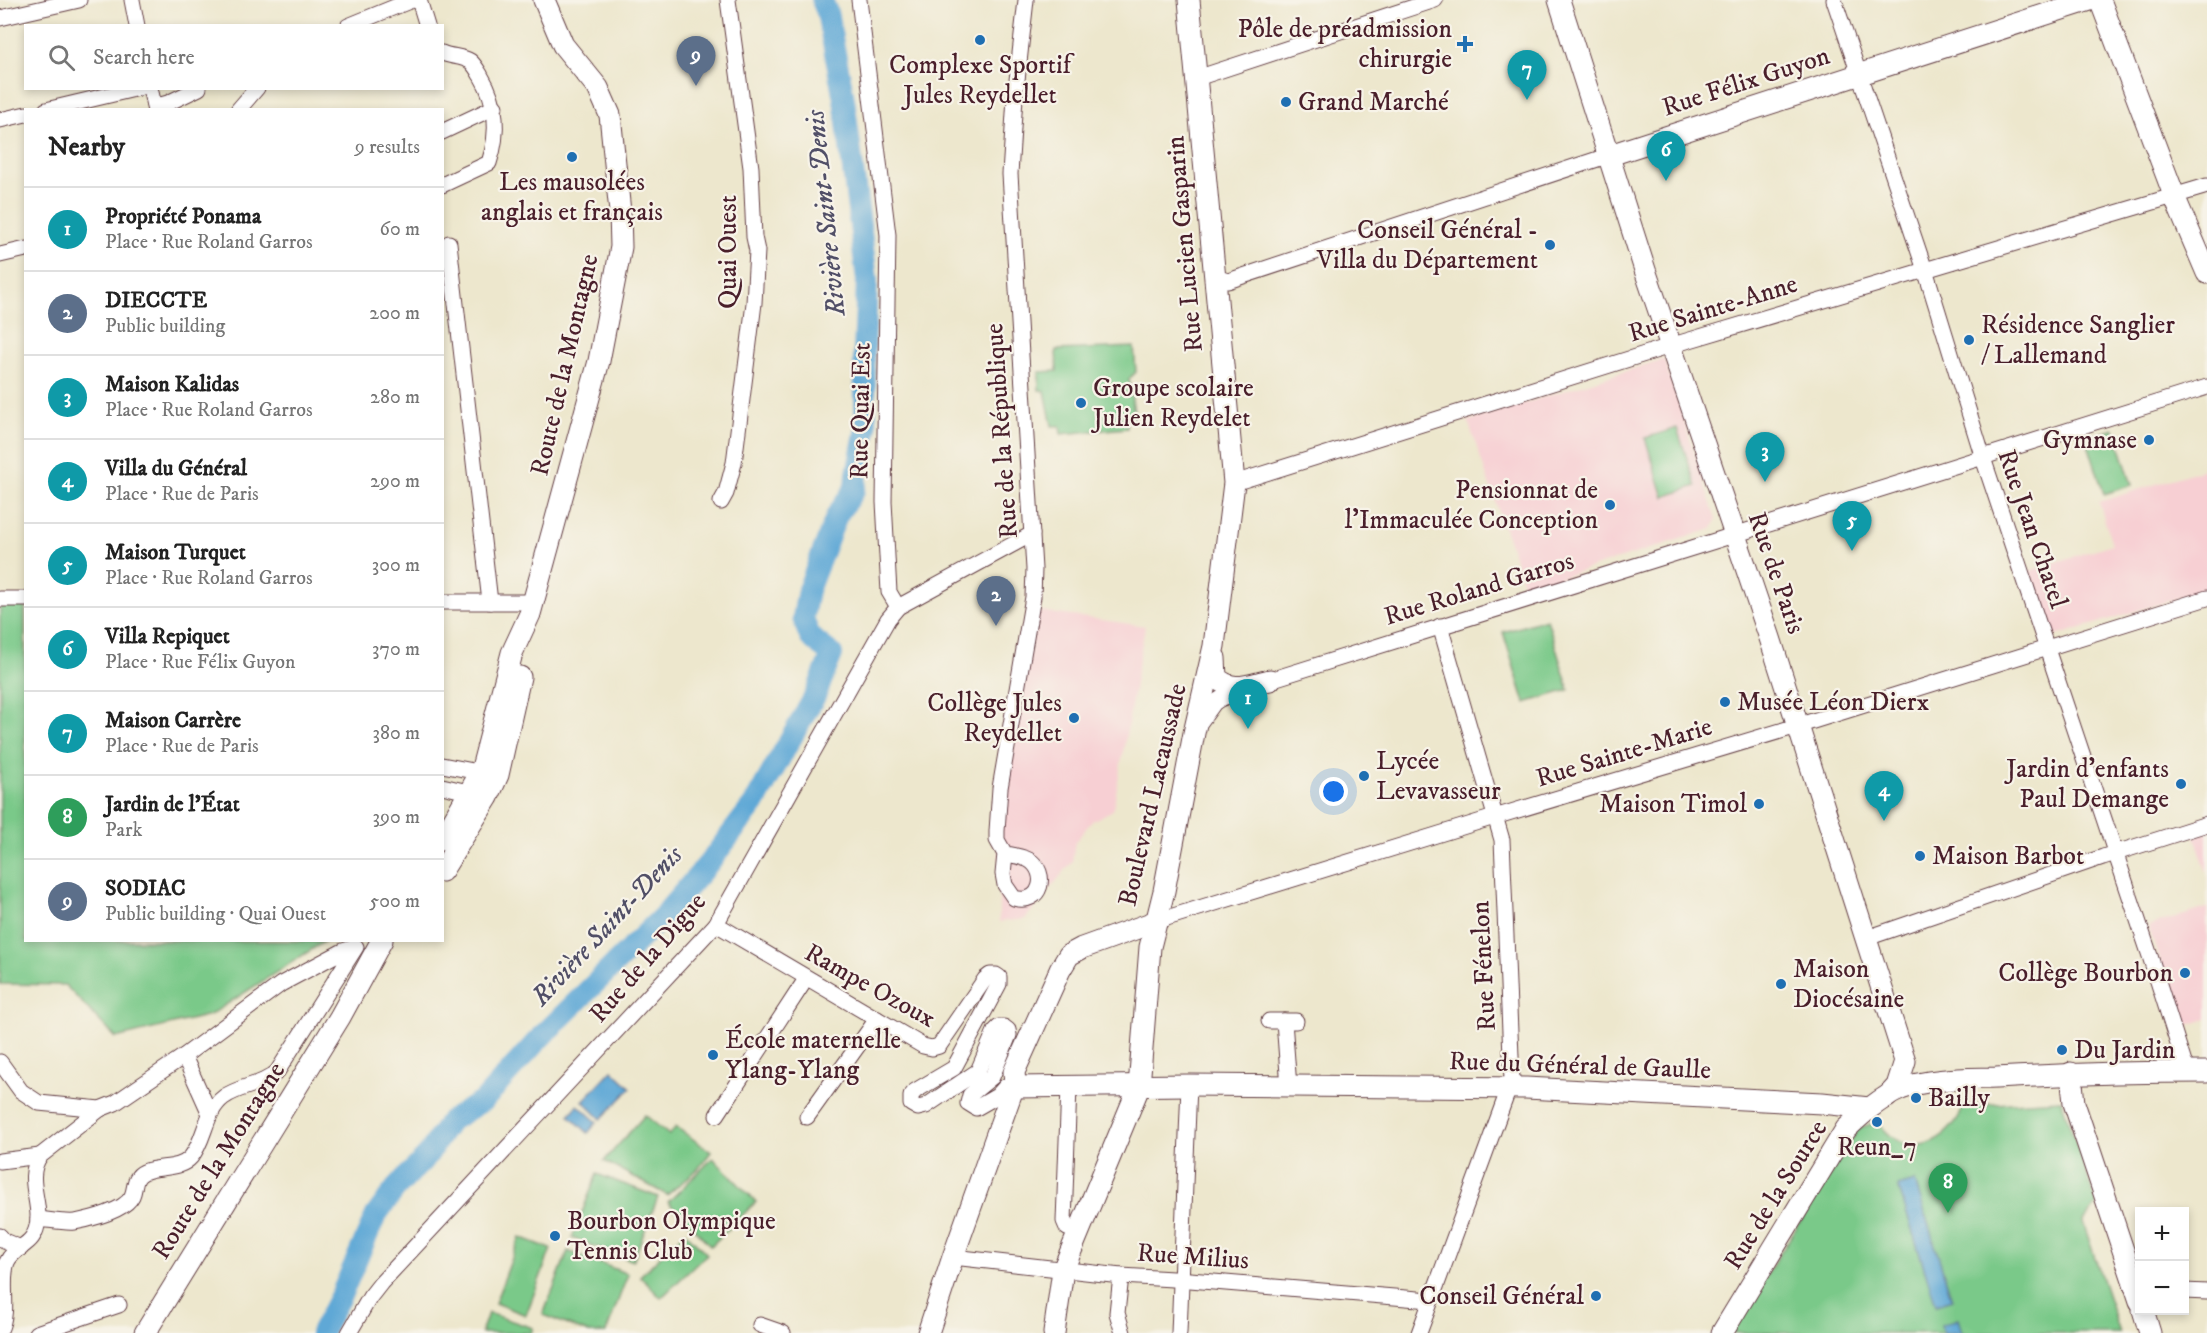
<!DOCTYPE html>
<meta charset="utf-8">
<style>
body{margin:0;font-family:"IM FELL DW Pica",serif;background:#f6f6f6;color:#222}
.controls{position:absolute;right:18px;bottom:18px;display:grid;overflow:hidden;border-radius:0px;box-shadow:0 3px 9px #0003}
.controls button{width:54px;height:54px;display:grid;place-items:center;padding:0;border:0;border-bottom:2px solid #e0e0e0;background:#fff;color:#222;font:30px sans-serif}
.you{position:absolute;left:1334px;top:792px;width:21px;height:21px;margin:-15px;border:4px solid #fff;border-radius:50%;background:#1a73e8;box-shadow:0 0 0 9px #1a73e833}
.badge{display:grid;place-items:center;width:39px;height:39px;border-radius:50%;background:#1f6fb2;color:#fff;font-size:20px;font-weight:700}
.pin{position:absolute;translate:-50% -50px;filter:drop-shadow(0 2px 3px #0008)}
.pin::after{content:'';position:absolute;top:32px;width:21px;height:18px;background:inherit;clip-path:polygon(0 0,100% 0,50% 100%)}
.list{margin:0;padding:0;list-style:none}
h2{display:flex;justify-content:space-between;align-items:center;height:78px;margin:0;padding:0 24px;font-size:26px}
h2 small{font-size:20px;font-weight:400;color:#767676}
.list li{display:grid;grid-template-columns:39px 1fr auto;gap:18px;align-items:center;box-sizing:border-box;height:84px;padding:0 24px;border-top:2px solid #e0e0e0}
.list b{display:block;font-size:22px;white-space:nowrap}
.list p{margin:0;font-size:20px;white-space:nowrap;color:#767676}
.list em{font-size:20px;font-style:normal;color:#767676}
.icon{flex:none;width:33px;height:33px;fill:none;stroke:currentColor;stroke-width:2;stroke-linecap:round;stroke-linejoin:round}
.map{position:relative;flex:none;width:2207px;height:1333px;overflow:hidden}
.search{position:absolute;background:#fff;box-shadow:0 3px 9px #0003;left:24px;top:24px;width:420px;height:66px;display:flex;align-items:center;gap:15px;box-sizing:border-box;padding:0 21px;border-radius:0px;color:#767676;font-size:22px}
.panel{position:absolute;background:#fff;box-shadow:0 3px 9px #0003;left:24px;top:108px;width:420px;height:834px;border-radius:0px}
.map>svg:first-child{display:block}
</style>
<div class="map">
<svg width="2207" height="1333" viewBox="0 0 2207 1333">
<rect width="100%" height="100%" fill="#f7f3e8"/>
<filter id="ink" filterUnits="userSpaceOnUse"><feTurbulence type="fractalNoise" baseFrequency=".0167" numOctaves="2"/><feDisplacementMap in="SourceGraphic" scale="12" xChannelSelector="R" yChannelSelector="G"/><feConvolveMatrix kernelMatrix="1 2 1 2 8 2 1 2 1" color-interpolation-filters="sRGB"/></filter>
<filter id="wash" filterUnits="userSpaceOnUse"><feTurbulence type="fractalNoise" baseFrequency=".008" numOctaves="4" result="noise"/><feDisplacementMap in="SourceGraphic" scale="24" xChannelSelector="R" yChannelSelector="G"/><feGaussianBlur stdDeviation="1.35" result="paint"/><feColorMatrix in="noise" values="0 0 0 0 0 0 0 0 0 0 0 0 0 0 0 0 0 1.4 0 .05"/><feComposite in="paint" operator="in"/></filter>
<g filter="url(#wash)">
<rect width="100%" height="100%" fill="#ede7cd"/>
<!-- built -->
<g fill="#f7cfd3">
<polygon points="1664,359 1716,520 1712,529 1525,589 1468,421"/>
<polygon points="2207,468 2207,589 2050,638 2029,571 2112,544 2099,502"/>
<polygon points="1037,611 1145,626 1113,810 1092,821 1075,842 1072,862 1025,919 999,922 999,838"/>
<polygon points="2207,832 2207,873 2195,836"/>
<polygon points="2207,908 2207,1019 2182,1027 2148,926"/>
</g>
<!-- green -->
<g fill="#7ac989" stroke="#62745a" stroke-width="1.5">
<polygon points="1134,347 1136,372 1129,379 1135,419 1127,419 1127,428 1061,434 1060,426 1052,426 1045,391 1039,390 1039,372 1057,371 1056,350"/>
<polygon points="1677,428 1696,486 1664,497 1645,438"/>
<polygon points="2114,429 2132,485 2104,494 2086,438"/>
<polygon points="0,605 25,605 26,940 325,941 210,1015 116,1038 65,985 0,984"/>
<polygon points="1547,619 1569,690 1525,703 1503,632"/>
<path d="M2061,1100L2097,1204L2083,1222L2120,1333H1730L1859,1128L1877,1122C1882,1127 1886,1132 1891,1136C1921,1159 1952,1135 1964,1106Z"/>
<polygon points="645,1115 669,1135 676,1127 711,1152 698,1169 667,1195 604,1161"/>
<polygon points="713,1158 756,1202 711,1246 668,1202"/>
<polygon points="597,1174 658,1197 633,1261 572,1238"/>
<polygon points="685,1232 707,1254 661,1298 640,1276"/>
<polygon points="520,1237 551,1249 526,1315 495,1303"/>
<polygon points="568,1251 628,1274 606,1333 589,1333 543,1315"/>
<polygon points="488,1313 533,1328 531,1333 481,1333"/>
</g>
<!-- water -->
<g fill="#5ea8d6" stroke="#546480" stroke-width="1.5">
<polygon points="612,1070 631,1088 601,1119 583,1101"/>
<polygon points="578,1105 597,1122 588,1133 569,1115"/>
<polygon points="1915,1181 1952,1300 1936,1305 1898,1186"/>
<polygon points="1958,1319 1962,1333 1943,1333 1941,1325"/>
</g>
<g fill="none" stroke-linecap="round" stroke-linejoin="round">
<!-- river -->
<polyline stroke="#5ea8d6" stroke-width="22" points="321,1333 342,1293 376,1215 396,1188 427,1156 450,1121 484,1100 537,1041 664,915 708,864 754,804 815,696 832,654 810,637 803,618 808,590 837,515 854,490 866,428 864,355 867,280 844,99 827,12 822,0"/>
</g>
</g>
<g filter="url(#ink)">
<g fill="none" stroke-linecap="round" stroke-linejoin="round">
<!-- street casing -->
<g stroke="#623d43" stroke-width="17">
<g id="street">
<polyline points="132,0 137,26"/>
<polyline points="419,0 427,26"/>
<polyline points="859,0 888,235 884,502 889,592 898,607"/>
<polyline points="1834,0 1928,279 1983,458 2150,956 2184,1063 2190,1072"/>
<polyline points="0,18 79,0"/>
<polyline points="348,26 412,0"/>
<path d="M442,53C451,57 462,56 470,61C475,65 478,71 481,76C498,104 499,133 489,163L442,185"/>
<polyline points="1197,78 1435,0"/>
<polyline points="150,88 155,110"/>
<polyline points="154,107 168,103 199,88"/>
<polyline points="46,110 139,88"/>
<polyline points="238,110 257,88"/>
<polyline points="0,120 26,114"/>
<polyline points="442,132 495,107"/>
<polyline points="449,243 490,602"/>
<polyline points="0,255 26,249"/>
<polyline points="1215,277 1228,281 1610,155"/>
<polyline points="1234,483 1683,342 2207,186"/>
<polyline points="721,502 726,493 734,463 754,303 757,251 754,237 751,168 728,0"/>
<polyline points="0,599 26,599"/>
<polyline points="442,602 533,602"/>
<polyline points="1201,721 1214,703 1220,699 1270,680 2207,387"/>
<polyline points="442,765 489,774"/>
<polyline points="442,786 477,794"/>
<path d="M1005,854C1013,855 1021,856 1029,860C1049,872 1042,906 1014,898L1005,885L1003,874L1005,854L997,840V831L1000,788L1033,597L1034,569L1010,174L1015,98L1026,0"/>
<polyline points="1157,921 1488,819 1797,726 2207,598"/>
<polyline points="716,924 923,1046 932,1048 939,1046 985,979 990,975 996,975 999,977 999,984 954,1068 915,1091 911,1096 911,1104 918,1108 926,1106 978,1071 995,1031 999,1027 1004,1027 1008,1030 1009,1035 992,1077 970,1095 968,1103 976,1108 997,1096 1006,1086 1014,1087"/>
<polyline points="1867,938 2103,857 2207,824"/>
<polyline points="1269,1021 1296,1021"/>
<polyline points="1284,1021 1289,1087"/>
<polyline points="184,1056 210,1114"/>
<path d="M0,1062L21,1091L39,1103L100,1109L115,1103L184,1056L281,984L343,951L356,947L277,1072C262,1086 241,1085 224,1097C204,1112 206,1139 191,1157C179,1171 159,1165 144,1172C133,1177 136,1187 132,1196C125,1211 90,1219 75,1222C63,1223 50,1220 38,1219"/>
<polyline points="1069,1087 1064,1221 1067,1228 1078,1233"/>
<polyline points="717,1115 806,979"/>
<polyline points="807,1117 877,1019"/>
<polyline points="0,1161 40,1156"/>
<polyline points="0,1236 4,1241 21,1248"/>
<polyline points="953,1257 1121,1276 1190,1280 1430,1300"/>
<polyline points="1121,1276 1117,1313 1123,1333"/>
<polyline points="2184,1291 2207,1292"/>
<polyline points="760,1325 783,1333"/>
<path d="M0,1330C10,1309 0,1283 7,1262C15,1244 36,1248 38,1219C39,1198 26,1176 40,1156L100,1109"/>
<polyline points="36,1333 119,1305"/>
<polyline points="349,1333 370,1297 381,1283 716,924 888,619 898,607 1032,534"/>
<polyline points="1179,1333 1189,1085"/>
<polyline points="1419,1333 1512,1080 1502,840 1440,626"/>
</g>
</g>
<!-- secondary casing -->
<g stroke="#623d43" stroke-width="23">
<g id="secondary">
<polyline points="1559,0 1645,270 1770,638 1905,1061 1897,1086 1887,1097"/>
<polyline points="2100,0 2177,203 2207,273"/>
<polyline points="1610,155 2090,0"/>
<path d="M1215,658L1216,677C1232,694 1250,684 1270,680"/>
<polyline points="442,840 481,772 512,653 530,614 599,361 621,247 620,212 610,115 598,88 563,45 544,0"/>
<polyline points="442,871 488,797 498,775 520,677"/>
<polyline points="2071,1073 2074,1103 2140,1301"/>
<polyline points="1014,1087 1189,1085 1526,1088 1822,1103 1869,1108"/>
<polyline points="2143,1310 2150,1333"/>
<polyline points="145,1333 340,1017 382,940"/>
<polyline points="928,1333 953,1257 1015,1083 1014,1072 1060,970 1069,955 1082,948 1157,921"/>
<polyline points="1054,1333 1063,1270 1139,1087 1150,947 1164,891 1194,733 1214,646 1234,483 1189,0"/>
<path d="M1722,1333L1846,1129C1862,1114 1880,1098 1901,1089C1930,1078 1966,1079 1996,1078C2067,1074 2137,1072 2207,1072"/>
</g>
</g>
<!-- street -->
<use href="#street" stroke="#fff" stroke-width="15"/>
<!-- secondary -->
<use href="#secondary" stroke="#fff" stroke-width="21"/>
</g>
</g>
<!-- markers -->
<g fill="#1f6fb2" stroke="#f7f3e8" stroke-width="2">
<circle cx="980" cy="40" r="6"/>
<path d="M1462 35h6v6h6v6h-6v6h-6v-6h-6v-6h6z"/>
<circle cx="1286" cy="102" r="6"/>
<circle cx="572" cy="157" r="6"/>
<circle cx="1550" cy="245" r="6"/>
<circle cx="1969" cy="340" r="6"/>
<circle cx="1081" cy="403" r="6"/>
<circle cx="2149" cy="440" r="6"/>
<circle cx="1610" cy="505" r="6"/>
<circle cx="1725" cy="702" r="6"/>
<circle cx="1074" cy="718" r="6"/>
<circle cx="1364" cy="776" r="6"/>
<circle cx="2181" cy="784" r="6"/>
<circle cx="1759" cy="804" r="6"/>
<circle cx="1920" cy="856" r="6"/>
<circle cx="2185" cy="973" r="6"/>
<circle cx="1781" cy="984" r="6"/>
<circle cx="2062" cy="1050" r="6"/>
<circle cx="713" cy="1055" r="6"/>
<circle cx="1916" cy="1098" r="6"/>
<circle cx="1877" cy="1122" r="6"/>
<circle cx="555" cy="1236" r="6"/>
<circle cx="1596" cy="1296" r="6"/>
</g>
<g text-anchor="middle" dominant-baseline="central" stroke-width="4.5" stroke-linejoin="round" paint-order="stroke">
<!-- poi labels -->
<g font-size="26" fill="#4a1f2b" stroke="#f7f3e8" text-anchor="start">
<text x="1452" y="29" text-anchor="end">Pôle de préadmission<tspan x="1452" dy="30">chirurgie</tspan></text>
<text x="980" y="65" text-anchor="middle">Complexe Sportif<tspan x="980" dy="30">Jules Reydellet</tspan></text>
<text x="1298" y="102">Grand Marché</text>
<text x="572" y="182" text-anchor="middle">Les mausolées<tspan x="572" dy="30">anglais et français</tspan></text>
<text x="1538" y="230" text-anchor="end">Conseil Général -<tspan x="1538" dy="30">Villa du Département</tspan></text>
<text x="1981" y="325">Résidence Sanglier<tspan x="1981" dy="30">/ Lallemand</tspan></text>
<text x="1093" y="388">Groupe scolaire<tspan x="1093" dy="30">Julien Reydelet</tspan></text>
<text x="2137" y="440" text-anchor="end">Gymnase</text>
<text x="1598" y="490" text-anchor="end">Pensionnat de<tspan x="1598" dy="30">l'Immaculée Conception</tspan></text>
<text x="1737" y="702">Musée Léon Dierx</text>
<text x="1062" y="703" text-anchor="end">Collège Jules<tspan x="1062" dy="30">Reydellet</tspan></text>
<text x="1376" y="761">Lycée<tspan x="1376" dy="30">Levavasseur</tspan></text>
<text x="2169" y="769" text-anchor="end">Jardin d'enfants<tspan x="2169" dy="30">Paul Demange</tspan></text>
<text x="1747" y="804" text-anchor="end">Maison Timol</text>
<text x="1932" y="856">Maison Barbot</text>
<text x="1793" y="969">Maison<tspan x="1793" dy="30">Diocésaine</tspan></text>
<text x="2173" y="973" text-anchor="end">Collège Bourbon</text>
<text x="725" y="1040">École maternelle<tspan x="725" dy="30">Ylang-Ylang</tspan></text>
<text x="2074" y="1050">Du Jardin</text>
<text x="1928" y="1098">Bailly</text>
<text x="1877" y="1147" text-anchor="middle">Reun_7</text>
<text x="567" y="1221">Bourbon Olympique<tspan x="567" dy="30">Tennis Club</tspan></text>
<text x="1584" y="1296" text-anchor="end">Conseil Général</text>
</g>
<!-- street labels -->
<g font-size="26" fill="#4a1f2b" stroke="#f7f3e8">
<text transform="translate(1746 82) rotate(-18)">Rue Félix Guyon</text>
<text transform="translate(1185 244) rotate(-95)">Rue Lucien Gasparin</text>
<text transform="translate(728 252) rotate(-90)">Quai Ouest</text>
<text transform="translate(1713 309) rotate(-17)">Rue Sainte-Anne</text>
<text transform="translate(565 365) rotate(-77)">Route de la Montagne</text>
<text transform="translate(861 411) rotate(-89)">Rue Quai Est</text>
<text transform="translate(1002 431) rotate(-94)">Rue de la République</text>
<text transform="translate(2032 529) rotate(71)">Rue Jean Chatel</text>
<text transform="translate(1776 573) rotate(71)">Rue de Paris</text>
<text transform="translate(1479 589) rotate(-17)">Rue Roland Garros</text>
<text transform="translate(1624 753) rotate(-17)">Rue Sainte-Marie</text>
<text transform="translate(1153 795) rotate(-77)">Boulevard Lacaussade</text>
<text transform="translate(648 958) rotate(-49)">Rue de la Digue</text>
<text transform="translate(1484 966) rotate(-93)">Rue Fénelon</text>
<text transform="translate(870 986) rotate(29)">Rampe Ozoux</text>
<text transform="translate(1580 1066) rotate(2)">Rue du Général de Gaulle</text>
<text transform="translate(219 1161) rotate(-58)">Route de la Montagne</text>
<text transform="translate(1776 1195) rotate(-58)">Rue de la Source</text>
<text transform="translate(1193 1257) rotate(4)">Rue Milius</text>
</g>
<!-- water labels -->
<g font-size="27" font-style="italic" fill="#514f67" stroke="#f7f3e8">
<text transform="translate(826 213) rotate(-96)">Rivière Saint-Denis</text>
<text transform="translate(607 926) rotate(-47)">Rivière Saint-Denis</text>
</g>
</g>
</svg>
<div class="controls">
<button>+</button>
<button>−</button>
</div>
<div class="you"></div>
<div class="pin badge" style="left:1248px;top:729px;background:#0f9aa8">1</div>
<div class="pin badge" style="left:996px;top:626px;background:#5c6f8a">2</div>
<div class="pin badge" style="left:1765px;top:482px;background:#0f9aa8">3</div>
<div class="pin badge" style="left:1884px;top:821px;background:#0f9aa8">4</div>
<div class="pin badge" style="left:1852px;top:551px;background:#0f9aa8">5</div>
<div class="pin badge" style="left:1666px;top:181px;background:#0f9aa8">6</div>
<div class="pin badge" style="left:1527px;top:100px;background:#0f9aa8">7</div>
<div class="pin badge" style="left:1948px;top:1213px;background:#2e9e5b">8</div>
<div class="pin badge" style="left:696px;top:86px;background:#5c6f8a">9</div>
<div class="search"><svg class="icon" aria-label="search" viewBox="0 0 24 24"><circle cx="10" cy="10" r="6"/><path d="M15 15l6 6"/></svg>Search here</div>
<section class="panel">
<h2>Nearby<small>9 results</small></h2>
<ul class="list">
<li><span class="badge" style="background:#0f9aa8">1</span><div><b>Propriété Ponama</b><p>Place · Rue Roland Garros</p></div><em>60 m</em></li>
<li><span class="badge" style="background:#5c6f8a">2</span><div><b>DIECCTE</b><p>Public building</p></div><em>200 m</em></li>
<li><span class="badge" style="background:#0f9aa8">3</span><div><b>Maison Kalidas</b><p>Place · Rue Roland Garros</p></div><em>280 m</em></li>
<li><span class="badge" style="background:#0f9aa8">4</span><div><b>Villa du Général</b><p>Place · Rue de Paris</p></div><em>290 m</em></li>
<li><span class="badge" style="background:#0f9aa8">5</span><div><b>Maison Turquet</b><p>Place · Rue Roland Garros</p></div><em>300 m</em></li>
<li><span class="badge" style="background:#0f9aa8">6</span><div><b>Villa Repiquet</b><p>Place · Rue Félix Guyon</p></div><em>370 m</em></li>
<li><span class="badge" style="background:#0f9aa8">7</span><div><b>Maison Carrère</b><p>Place · Rue de Paris</p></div><em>380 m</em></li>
<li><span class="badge" style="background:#2e9e5b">8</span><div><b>Jardin de l'État</b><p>Park</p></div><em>390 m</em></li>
<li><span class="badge" style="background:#5c6f8a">9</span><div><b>SODIAC</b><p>Public building · Quai Ouest</p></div><em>500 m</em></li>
</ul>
</section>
</div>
